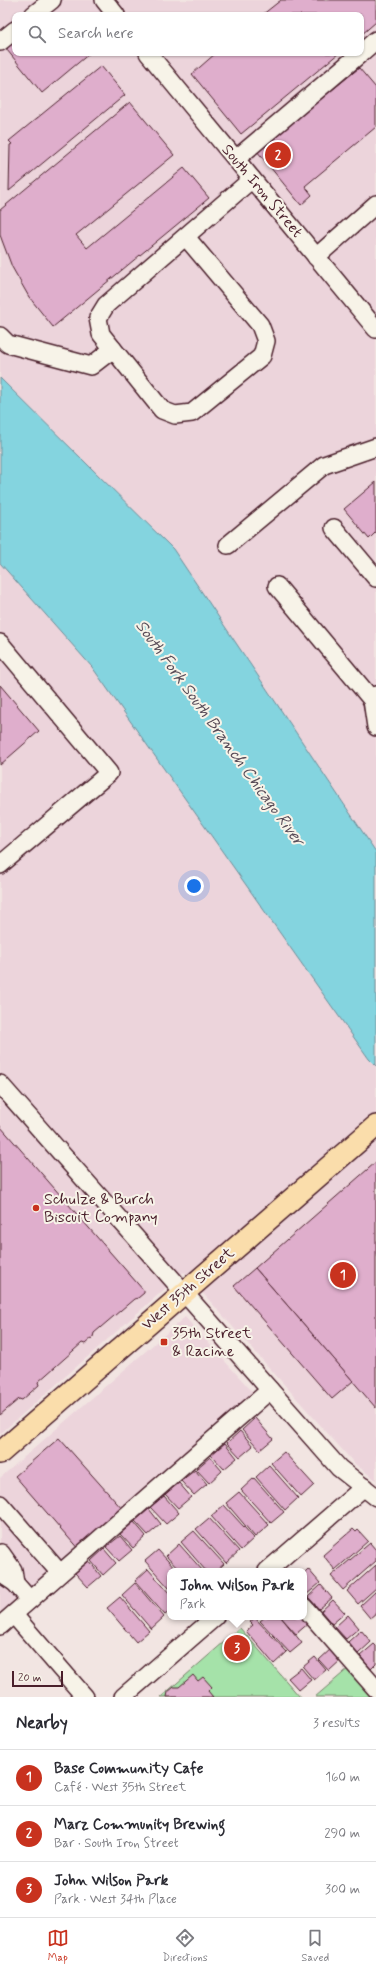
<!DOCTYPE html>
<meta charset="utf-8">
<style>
body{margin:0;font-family:Mynerve,sans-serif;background:#f7f7f7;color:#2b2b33}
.scale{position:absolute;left:12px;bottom:10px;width:51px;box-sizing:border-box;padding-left:4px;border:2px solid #4a1f2b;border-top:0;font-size:11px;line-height:14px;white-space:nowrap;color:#4a1f2b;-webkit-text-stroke:3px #f7f3e8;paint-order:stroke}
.you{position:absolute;left:194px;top:886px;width:14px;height:14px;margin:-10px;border:3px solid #fff;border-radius:50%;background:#1a73e8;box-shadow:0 0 0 6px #1a73e833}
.badge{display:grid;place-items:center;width:26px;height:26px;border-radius:50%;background:#c8321e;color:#fff;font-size:13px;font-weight:700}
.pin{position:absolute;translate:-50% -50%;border:2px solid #fff;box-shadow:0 1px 4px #0006}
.popup{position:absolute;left:167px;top:1568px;width:140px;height:52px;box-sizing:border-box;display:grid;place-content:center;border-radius:8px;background:#fff;filter:drop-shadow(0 1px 3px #0005);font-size:13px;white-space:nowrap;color:#7c7c81}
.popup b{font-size:15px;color:#2b2b33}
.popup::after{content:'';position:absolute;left:50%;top:100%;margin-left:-8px;border:8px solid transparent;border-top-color:#fff}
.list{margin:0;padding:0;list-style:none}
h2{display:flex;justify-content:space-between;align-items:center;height:52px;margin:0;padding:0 16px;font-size:17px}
h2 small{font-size:13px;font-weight:400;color:#7c7c81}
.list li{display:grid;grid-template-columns:26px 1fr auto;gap:12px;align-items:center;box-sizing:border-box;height:56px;padding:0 16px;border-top:1px solid #e1e1e2}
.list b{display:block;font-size:15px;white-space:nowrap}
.list p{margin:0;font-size:13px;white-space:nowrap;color:#7c7c81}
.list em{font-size:13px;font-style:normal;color:#7c7c81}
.icon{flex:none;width:22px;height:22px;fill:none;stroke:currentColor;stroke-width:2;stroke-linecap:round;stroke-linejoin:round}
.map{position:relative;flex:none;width:376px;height:1697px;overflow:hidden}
.search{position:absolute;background:#fff;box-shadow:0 1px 3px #0004;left:12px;right:12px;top:12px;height:44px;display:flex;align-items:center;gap:10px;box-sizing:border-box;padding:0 14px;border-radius:8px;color:#7c7c81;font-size:15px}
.sheet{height:220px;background:#fff}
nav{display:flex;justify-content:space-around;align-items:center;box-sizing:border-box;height:56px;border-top:1px solid #e1e1e2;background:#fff;font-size:11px;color:#7c7c81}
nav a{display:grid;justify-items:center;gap:2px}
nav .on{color:#c8321e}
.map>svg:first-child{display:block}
</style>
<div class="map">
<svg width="376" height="1697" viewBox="0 0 376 1697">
<rect width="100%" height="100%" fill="#f2e5e2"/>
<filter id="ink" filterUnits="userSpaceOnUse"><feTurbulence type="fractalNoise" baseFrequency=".025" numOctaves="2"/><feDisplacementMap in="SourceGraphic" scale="8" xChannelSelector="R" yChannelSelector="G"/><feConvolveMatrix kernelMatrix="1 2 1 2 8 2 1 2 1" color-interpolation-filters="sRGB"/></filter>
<g filter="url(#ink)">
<!-- built -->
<g fill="#ecd4db" fill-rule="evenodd">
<path d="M0,0H376V852L173,549L0,378ZM15,15H361V53H15Z"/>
<polygon points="0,563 92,667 369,1059 376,1066 376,1480 355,1464 184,1272 0,1434"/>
<polygon points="185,1317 259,1399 0,1626 0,1478"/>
</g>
<!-- green -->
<g fill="#a5e2a9" stroke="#78806a">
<polygon points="240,1628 300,1697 161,1697"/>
<polygon points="350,1667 375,1697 315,1697"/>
</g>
<!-- water -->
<polygon fill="#84d4df" stroke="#6d8c97" points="0,378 173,549 376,852 376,1066 369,1059 92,667 0,563"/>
<!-- building -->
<g fill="#dfaecc" stroke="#4a1f2b">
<polygon points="281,0 376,0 376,22 361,35 361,15 262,15"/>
<polygon points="15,35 15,53 90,53 42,93 7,50 9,40"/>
<polygon points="216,53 339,53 241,134 192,74"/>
<polygon points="101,66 125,95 9,191 10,145 12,144 9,141"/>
<polygon points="359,68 376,88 376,127 305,186 312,195 301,205 257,151"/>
<polygon points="130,102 174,155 76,235 87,248 184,168 209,198 53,327 29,297 12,267 0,235 0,210"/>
<polygon points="376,482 376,532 369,539 344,509"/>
<polygon points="0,685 39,731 0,765"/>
<polygon points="0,1126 144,1291 144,1293 138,1298 134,1299 94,1333 93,1337 85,1344 82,1343 38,1382 39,1385 22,1400 19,1399 0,1415"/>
<polygon points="376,1162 376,1408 255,1268"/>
<polygon points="255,1268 353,1381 332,1399 234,1286"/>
<polygon points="255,1418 273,1439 260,1450 242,1430"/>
<polygon points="240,1431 253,1446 240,1457 227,1443"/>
<polygon points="59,1438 124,1511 80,1551 15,1476"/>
<polygon points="225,1443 237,1458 224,1469 211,1455"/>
<polygon points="284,1452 314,1485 301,1497 271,1463"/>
<polygon points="210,1457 222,1471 209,1483 196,1469"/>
<polygon points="269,1465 298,1498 285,1510 256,1477"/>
<polygon points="195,1470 207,1484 194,1495 181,1481"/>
<polygon points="254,1478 284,1512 271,1523 241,1490"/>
<polygon points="179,1483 191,1497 178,1508 165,1494"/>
<polygon points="239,1492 269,1525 255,1537 226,1503"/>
<polygon points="164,1496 179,1513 166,1524 150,1507"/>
<polygon points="224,1505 254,1538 241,1550 211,1516"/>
<polygon points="149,1509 161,1524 148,1535 135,1521"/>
<polygon points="209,1518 239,1551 226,1563 196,1529"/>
<polygon points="134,1522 146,1536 133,1548 120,1534"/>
<polygon points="353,1529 356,1532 358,1530 368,1541 335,1570 323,1555"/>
<polygon points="194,1531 224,1564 216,1571 206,1571 181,1542"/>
<polygon points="120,1536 132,1550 119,1561 106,1547"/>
<polygon points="370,1543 376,1550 376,1561 343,1590 331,1576"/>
<polygon points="179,1544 203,1571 180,1571 166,1556"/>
<polygon points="104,1549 116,1563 103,1575 91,1561"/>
<polygon points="158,1550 177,1571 170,1571 170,1589 145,1561"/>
<polygon points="89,1561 101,1576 88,1587 75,1573"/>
<polygon points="376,1565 376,1588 358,1604 347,1591"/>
<polygon points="148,1569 170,1594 170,1611 165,1615 135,1581"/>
<polygon points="308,1569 320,1583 306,1595 304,1592 304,1573"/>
<polygon points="135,1583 164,1617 151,1629 122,1595"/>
<polygon points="321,1585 332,1598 319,1609 308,1597"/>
<polygon points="376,1591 376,1613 370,1618 360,1606"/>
<polygon points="120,1597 149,1631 136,1642 107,1608"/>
<polygon points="333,1600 345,1613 332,1624 321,1611"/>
<polygon points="348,1615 359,1628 346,1639 335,1627"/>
<polygon points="265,1617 281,1617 302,1643 290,1653 260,1621"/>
<polygon points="281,1617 304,1617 310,1622 296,1634"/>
<polygon points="255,1618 287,1652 274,1664 246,1631 253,1625 250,1622"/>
<polygon points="361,1630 371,1642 358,1654 348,1642"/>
<polygon points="374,1644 376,1646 376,1664 371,1669 360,1656"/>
<polygon points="332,1648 342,1659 329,1671 319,1660"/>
<polygon points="315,1657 326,1670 314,1680 303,1667"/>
<polygon points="301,1668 311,1680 299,1690 288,1678"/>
<polygon points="193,1675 198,1681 203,1677 212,1687 208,1691 213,1697 167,1697 168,1692 174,1687 179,1687"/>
</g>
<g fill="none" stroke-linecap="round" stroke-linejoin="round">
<!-- minor casing -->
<g stroke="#4a1f2b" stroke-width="20">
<g id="minor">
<polyline points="104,0 116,15"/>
<polyline points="33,15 52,0"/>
<polyline points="0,42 15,30"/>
<polyline points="148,53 376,329"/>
<polyline points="361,53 376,40"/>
<polyline points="236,159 361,53"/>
<polyline points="186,237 260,325 266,341 262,356 192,413 175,415 162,410 101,334 98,318 106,305 252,179"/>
<polyline points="316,257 376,204"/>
<polyline points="0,336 8,344 91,366 113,349"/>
<polyline points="334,528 376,578"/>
<polyline points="228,545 324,465 376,447"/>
<polyline points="277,586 372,700"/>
<polyline points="0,643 109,773 0,865"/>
<polyline points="376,695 372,700 376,727"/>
<polyline points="0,1084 339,1468 376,1497"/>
<polyline points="0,1504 60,1573"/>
<polyline points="1,1553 13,1570 15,1583"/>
<polyline points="267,1571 364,1487"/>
<polyline points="0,1573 15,1583 30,1600"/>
<polyline points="304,1607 376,1689"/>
<polyline points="14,1615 85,1697"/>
<polyline points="0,1626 270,1390"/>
<polyline points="123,1697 215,1617"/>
</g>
</g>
<!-- major casing -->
<g stroke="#4a1f2b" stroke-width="24">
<polyline id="major" points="0,1453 376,1126"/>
</g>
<!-- minor -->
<use href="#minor" stroke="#f7f3e8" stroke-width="17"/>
<!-- major -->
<use href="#major" stroke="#faddab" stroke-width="21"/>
</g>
</g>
<!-- markers -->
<g fill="#c8321e" stroke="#f7f3e8" stroke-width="1.5">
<circle cx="36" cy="1208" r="4"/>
<rect x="160" y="1338" width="8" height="8" rx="2"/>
</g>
<g text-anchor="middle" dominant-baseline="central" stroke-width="4" stroke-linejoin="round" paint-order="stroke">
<!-- street labels -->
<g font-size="16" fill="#4a1f2b" stroke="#f7f3e8">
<text transform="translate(262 191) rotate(50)">South Iron Street</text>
<text transform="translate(188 1289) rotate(-41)">West 35th Street</text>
</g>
<!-- poi labels -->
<g font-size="16" fill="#4a1f2b" stroke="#f7f3e8" text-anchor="start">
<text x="44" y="1199">Schulze &amp; Burch<tspan x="44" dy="18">Biscuit Company</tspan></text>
<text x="172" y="1333">35th Street<tspan x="172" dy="18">&amp; Racine</tspan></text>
</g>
<!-- water labels -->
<g font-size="17" font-style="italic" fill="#584c58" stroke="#f7f3e8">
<text transform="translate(220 733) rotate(54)">South Fork South Branch Chicago River</text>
</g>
</g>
</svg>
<div class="scale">20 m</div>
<div class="you"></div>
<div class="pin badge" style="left:343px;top:1275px">1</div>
<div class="pin badge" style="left:278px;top:155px">2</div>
<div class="pin badge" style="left:237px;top:1648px">3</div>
<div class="popup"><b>John Wilson Park</b>Park</div>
<div class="search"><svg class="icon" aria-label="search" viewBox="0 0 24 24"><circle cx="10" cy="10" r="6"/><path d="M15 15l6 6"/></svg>Search here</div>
</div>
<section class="sheet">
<h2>Nearby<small>3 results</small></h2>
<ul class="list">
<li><span class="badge">1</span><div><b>Base Community Cafe</b><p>Café · West 35th Street</p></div><em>160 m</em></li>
<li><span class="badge">2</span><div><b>Marz Community Brewing</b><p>Bar · South Iron Street</p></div><em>290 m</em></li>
<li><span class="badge">3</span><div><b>John Wilson Park</b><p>Park · West 34th Place</p></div><em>300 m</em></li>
</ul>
</section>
<nav>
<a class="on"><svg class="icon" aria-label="map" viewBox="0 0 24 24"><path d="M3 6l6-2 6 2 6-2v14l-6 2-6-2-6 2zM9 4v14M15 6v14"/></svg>Map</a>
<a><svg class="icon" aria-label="directions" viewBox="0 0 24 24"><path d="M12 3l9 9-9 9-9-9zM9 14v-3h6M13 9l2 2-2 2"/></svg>Directions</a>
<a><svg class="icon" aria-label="saved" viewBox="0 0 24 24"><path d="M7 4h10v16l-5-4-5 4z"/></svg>Saved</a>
</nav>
